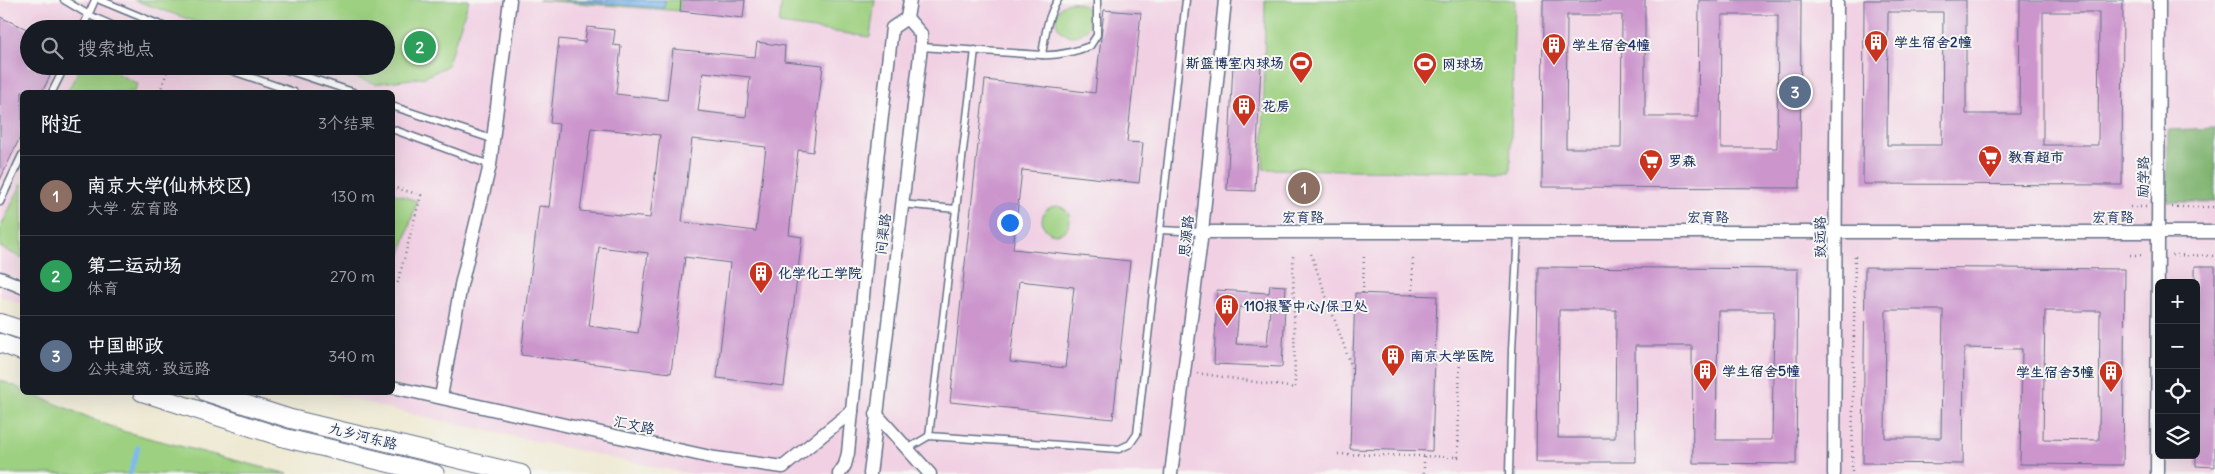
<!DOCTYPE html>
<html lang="zh">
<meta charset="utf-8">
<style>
body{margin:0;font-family:Delius,"LXGW WenKai TC",sans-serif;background:#20242c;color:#f1f3f6}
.controls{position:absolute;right:15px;bottom:15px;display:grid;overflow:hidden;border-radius:8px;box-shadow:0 5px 20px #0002}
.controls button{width:45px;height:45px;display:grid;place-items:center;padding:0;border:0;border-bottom:1px solid #363941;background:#171b24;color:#f1f3f6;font:25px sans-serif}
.you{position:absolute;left:1009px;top:222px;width:18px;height:18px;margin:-12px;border:4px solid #fff;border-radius:50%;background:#1a73e8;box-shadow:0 0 0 8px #1a73e833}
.badge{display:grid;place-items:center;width:32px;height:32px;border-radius:50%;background:#d93025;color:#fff;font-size:16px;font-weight:700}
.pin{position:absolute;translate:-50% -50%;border:2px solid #fff;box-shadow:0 1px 5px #0006}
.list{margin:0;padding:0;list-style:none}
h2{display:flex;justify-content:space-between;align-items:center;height:65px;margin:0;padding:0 20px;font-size:21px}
h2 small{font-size:16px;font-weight:400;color:#9ea1a6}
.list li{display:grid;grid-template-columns:32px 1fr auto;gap:15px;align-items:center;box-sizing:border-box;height:80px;padding:0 20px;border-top:1px solid #363941}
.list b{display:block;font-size:19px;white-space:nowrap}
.list p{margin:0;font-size:16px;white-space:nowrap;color:#9ea1a6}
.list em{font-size:16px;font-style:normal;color:#9ea1a6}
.icon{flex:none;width:28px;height:28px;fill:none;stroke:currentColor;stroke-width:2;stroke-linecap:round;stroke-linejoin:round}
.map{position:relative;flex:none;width:2215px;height:474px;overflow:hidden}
.search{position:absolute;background:#171b24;box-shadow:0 5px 20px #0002;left:20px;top:20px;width:375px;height:55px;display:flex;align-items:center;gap:12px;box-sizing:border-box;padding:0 18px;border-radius:28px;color:#9ea1a6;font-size:19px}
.panel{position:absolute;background:#171b24;box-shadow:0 5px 20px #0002;left:20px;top:90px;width:375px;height:305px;border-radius:8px}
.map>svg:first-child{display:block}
</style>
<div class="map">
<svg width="2215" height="474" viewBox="0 0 2215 474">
<rect width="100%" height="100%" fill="#f6f6f2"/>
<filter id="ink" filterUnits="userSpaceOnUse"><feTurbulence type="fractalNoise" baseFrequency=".02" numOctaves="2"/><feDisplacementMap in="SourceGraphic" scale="10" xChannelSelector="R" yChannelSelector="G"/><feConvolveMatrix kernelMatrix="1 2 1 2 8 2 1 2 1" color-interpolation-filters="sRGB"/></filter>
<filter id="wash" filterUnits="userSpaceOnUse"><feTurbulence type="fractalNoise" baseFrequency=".0096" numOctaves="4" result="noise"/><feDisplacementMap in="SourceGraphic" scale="20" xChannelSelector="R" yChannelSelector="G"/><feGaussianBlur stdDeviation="1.12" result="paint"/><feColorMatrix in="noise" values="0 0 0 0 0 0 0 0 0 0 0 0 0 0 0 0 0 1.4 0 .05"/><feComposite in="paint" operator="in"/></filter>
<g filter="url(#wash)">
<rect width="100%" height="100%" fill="#eee9d2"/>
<!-- built -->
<path fill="#f1d0e3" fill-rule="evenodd" d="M0,0H2215V474H693L658,468L419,416L329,393L392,392V92H22V305L0,296ZM29,29H386V66H29ZM2159,283H2196V455H2159Z"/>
<!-- green -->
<g fill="#9dd080" stroke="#5c806f">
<polygon points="134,0 469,0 447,66 425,77 375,84 324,66 386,66 386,29 216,29"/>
<polygon points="539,0 681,0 680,11"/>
<polygon points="782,0 875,0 870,37 779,24"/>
<polygon points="1265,0 1515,0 1510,172 1263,169"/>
<circle cx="1073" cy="19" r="17"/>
<polygon points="81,66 103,66 138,84 134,92 67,92"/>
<polygon points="22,183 22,258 0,247 0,228"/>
<polygon points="393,193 417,201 393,279 392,193"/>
<circle cx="1056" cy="220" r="14"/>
<polygon points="0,380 22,389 22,392 30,393 122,431 288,474 0,474"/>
</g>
<!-- forest -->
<polygon fill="#7eb26e" stroke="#4c7066" points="2215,128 2215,202 2166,202 2168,130"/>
<!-- water -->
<polygon fill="#7fb9f0" stroke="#4d74a7" points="564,0 665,0 664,8"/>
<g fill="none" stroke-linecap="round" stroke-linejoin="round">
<!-- stream -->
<polyline stroke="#7fb9f0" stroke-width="4.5" points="130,474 138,447"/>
</g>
<g id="blocks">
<!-- building -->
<g fill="#cc96cd" fill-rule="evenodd">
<polygon points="681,0 745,0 743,18 680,11"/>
<path d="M1543,0H1645V117H1698L1699,0H1801L1800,188L1542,187ZM1567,15H1622L1621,148H1566ZM1722,15H1778L1777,148H1721Z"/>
<path d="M1864,0H1966V114H2019L2020,0H2123L2122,185L1863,184ZM1888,12H1943L1942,145H1887ZM2043,12H2099L2098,145H2043Z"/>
<path d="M1104,10L1141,13L1127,142L1143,143L1139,183L1022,170L1013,249L1130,261L1113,419L950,402L985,80L1095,93ZM1019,281L1074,287L1065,368L1010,362Z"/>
<polygon points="0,17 29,30 29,66 55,66 42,92 22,92 22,133 0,180"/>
<path d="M587,27L615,30L613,45L621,46L616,94L667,100L673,49L755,57L757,42L785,46L784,61L823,65L813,152L798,150L789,235L802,237L784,386L717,378L730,263L685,257L671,373L521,355L539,206L549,207L559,124L550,123L559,39L585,42ZM703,72L750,77L746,117L698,111ZM591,128L660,135L650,218L580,211ZM692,139L766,147L756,231L682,222ZM599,247L648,253L638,333L589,326Z"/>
<polygon points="1233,63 1261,64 1255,191 1227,190"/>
<polygon points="2195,266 2215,266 2215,467 2196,466"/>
<path d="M1538,267L1798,269L1796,464L1693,463L1692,346H1635L1636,462H1536ZM1559,310H1616L1615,438H1558ZM1718,311H1774L1772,440H1716Z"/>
<path d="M1865,267L2125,269L2123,465L2020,464L2022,349L1964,348L1963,464L1863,463ZM1886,310H1943L1941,438H1885ZM2045,311H2100L2099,440L2043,439Z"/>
<path d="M1270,285L1286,286L1282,367L1214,364L1217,290L1269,293ZM1239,307L1270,309L1267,346L1236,344Z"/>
<polygon points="1355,293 1437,296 1432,451 1350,449"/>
</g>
</g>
</g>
<g filter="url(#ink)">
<use href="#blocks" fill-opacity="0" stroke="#657087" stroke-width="1"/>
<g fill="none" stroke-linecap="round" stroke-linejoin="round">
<!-- service casing -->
<g stroke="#657087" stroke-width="9">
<g id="service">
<polyline points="64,0 89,15 121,29"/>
<polyline points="100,0 170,29"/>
<polyline points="82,29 95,0"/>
<path d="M921,47L1042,55C1059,56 1074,52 1090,46L1097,35V0"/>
<path d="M1042,55C1045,36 1047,16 1058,0"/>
<polyline points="218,66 294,92"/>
<polyline points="275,66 353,92"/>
<polyline points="52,92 65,66"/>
<polyline points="392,106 492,139"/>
<polyline points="392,129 490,165"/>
<polyline points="0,202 22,155"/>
<polyline points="901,204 956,209"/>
<polyline points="1160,230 1202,232"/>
<polyline points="929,436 975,50"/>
<polyline points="907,449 929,436 1119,449 1130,444 1137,434 1186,0"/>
<polyline points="1509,474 1512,350 1518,232"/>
</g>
</g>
<!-- minor casing -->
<g stroke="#657087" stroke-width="15">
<g id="minor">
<polyline points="1202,232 2215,232"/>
<polyline points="0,278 22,287"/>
<polyline points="392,387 715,458 783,467 852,411"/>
<polyline points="441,397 461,285 490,165 510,0"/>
<polyline points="876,414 930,474"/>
<polyline points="839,474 845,465 848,453 872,203 892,28 907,18"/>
<polyline points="870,474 921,47 921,34 907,18 910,0"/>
<polyline points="1171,474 1202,232 1225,0"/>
<polyline points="1834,474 1837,0"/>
<polyline points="2157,474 2159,0"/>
</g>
</g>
<!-- secondary casing -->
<g stroke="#657087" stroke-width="20">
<g id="secondary">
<polyline points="0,323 22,330"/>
<polyline points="0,343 22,351"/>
<polyline points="142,392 285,438 435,474"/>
<polyline points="206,392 291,419 521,474"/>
</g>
</g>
<!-- path -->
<g stroke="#657087" stroke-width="2.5" stroke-dasharray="1 4" stroke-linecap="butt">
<polyline points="160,92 169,66"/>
<polyline points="392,187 421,195 397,285"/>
<polyline points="2130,207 2146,207"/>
<polyline points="2172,207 2215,207"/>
<polyline points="1311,254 1352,368"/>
<polyline points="2130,255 2144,255"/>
<polyline points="2172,255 2215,256"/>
<polyline points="1363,293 1364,254"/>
<polyline points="1412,295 1413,255"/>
<polyline points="1197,373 1295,388 1293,254"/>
<polyline points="1338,454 1458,457 1460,350"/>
<polyline points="1424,457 1424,474"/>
<polyline points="1852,472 1855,256"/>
</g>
<!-- service -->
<use href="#service" stroke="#fff" stroke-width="6"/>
<!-- minor -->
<use href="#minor" stroke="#fff" stroke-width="12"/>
<!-- secondary -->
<use href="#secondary" stroke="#fff" stroke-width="18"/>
</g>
</g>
<!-- icons -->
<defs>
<g id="building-pin" transform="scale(1.25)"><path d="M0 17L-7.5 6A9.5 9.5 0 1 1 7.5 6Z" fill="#c8321e" stroke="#f6f6f2"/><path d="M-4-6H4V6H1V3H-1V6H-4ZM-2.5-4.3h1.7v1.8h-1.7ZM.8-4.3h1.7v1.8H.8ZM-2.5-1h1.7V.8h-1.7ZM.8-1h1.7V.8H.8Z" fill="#fff"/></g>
<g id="stadium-pin" transform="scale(1.25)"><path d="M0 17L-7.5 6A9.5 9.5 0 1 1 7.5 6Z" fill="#c8321e" stroke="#f6f6f2"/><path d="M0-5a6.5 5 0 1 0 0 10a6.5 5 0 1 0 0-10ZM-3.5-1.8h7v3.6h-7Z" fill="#fff"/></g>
<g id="supermarket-pin" transform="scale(1.25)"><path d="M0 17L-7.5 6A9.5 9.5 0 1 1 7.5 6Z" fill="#c8321e" stroke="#f6f6f2"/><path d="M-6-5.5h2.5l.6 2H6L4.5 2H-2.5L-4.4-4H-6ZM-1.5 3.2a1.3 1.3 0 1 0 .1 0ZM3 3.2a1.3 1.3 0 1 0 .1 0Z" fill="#fff"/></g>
</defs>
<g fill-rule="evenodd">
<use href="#building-pin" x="1876" y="42"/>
<use href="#building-pin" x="1554" y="45"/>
<use href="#stadium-pin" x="1301" y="63"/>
<use href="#stadium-pin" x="1425" y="64"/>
<use href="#building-pin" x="1244" y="106"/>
<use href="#supermarket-pin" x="1990" y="157"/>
<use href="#supermarket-pin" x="1651" y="161"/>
<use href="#building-pin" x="761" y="273"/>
<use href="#building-pin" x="1227" y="306"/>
<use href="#building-pin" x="1393" y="356"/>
<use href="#building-pin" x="1705" y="371"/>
<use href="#building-pin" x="2111" y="372"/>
</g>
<g text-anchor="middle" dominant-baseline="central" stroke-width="4" stroke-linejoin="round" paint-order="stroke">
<!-- poi labels -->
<g font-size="14" font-weight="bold" fill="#1b2f5e" stroke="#f6f6f2" text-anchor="start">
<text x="1894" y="42">学生宿舍2幢</text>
<text x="1572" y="45">学生宿舍4幢</text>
<text x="1284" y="63" text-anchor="end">斯篮博室内球场</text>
<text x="1442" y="64">网球场</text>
<text x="1262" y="106">花房</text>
<text x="2008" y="157">教育超市</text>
<text x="1668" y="161">罗森</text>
<text x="778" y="273">化学化工学院</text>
<text x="1244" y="306">110报警中心/保卫处</text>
<text x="1410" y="356">南京大学医院</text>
<text x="1722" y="371">学生宿舍5幢</text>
<text x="2094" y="372" text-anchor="end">学生宿舍3幢</text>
</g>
<!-- street labels -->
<g font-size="14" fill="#1b2f5e" stroke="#f6f6f2">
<text transform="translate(2143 177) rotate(-89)">励学路</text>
<text x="1303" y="217">宏育路</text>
<text x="1708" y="217">宏育路</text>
<text x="2113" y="217">宏育路</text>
<text transform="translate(883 234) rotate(-83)">问渠路</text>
<text transform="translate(1186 236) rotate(-84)">思源路</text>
<text transform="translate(1820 237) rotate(-91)">致远路</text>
<text transform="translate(634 425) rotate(12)">汇文路</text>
<text transform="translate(363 436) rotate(14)">九乡河东路</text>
</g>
</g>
</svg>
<div class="controls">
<button>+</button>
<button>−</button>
<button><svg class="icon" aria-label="locate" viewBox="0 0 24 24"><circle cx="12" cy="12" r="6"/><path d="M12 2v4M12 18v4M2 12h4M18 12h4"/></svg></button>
<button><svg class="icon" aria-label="layers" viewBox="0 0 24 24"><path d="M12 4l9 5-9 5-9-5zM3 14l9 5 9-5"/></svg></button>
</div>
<div class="you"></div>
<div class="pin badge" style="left:1304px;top:188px;background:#8d6e63">1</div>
<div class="pin badge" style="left:420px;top:47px;background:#2e9e5b">2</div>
<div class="pin badge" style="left:1795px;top:92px;background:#5c6f8a">3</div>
<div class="search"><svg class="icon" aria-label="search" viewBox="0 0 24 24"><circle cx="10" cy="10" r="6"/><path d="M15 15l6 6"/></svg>搜索地点</div>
<section class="panel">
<h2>附近<small>3个结果</small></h2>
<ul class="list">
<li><span class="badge" style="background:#8d6e63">1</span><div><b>南京大学(仙林校区)</b><p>大学 · 宏育路</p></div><em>130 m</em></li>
<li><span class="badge" style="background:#2e9e5b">2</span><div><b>第二运动场</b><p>体育</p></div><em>270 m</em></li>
<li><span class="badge" style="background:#5c6f8a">3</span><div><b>中国邮政</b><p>公共建筑 · 致远路</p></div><em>340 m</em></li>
</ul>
</section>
</div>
